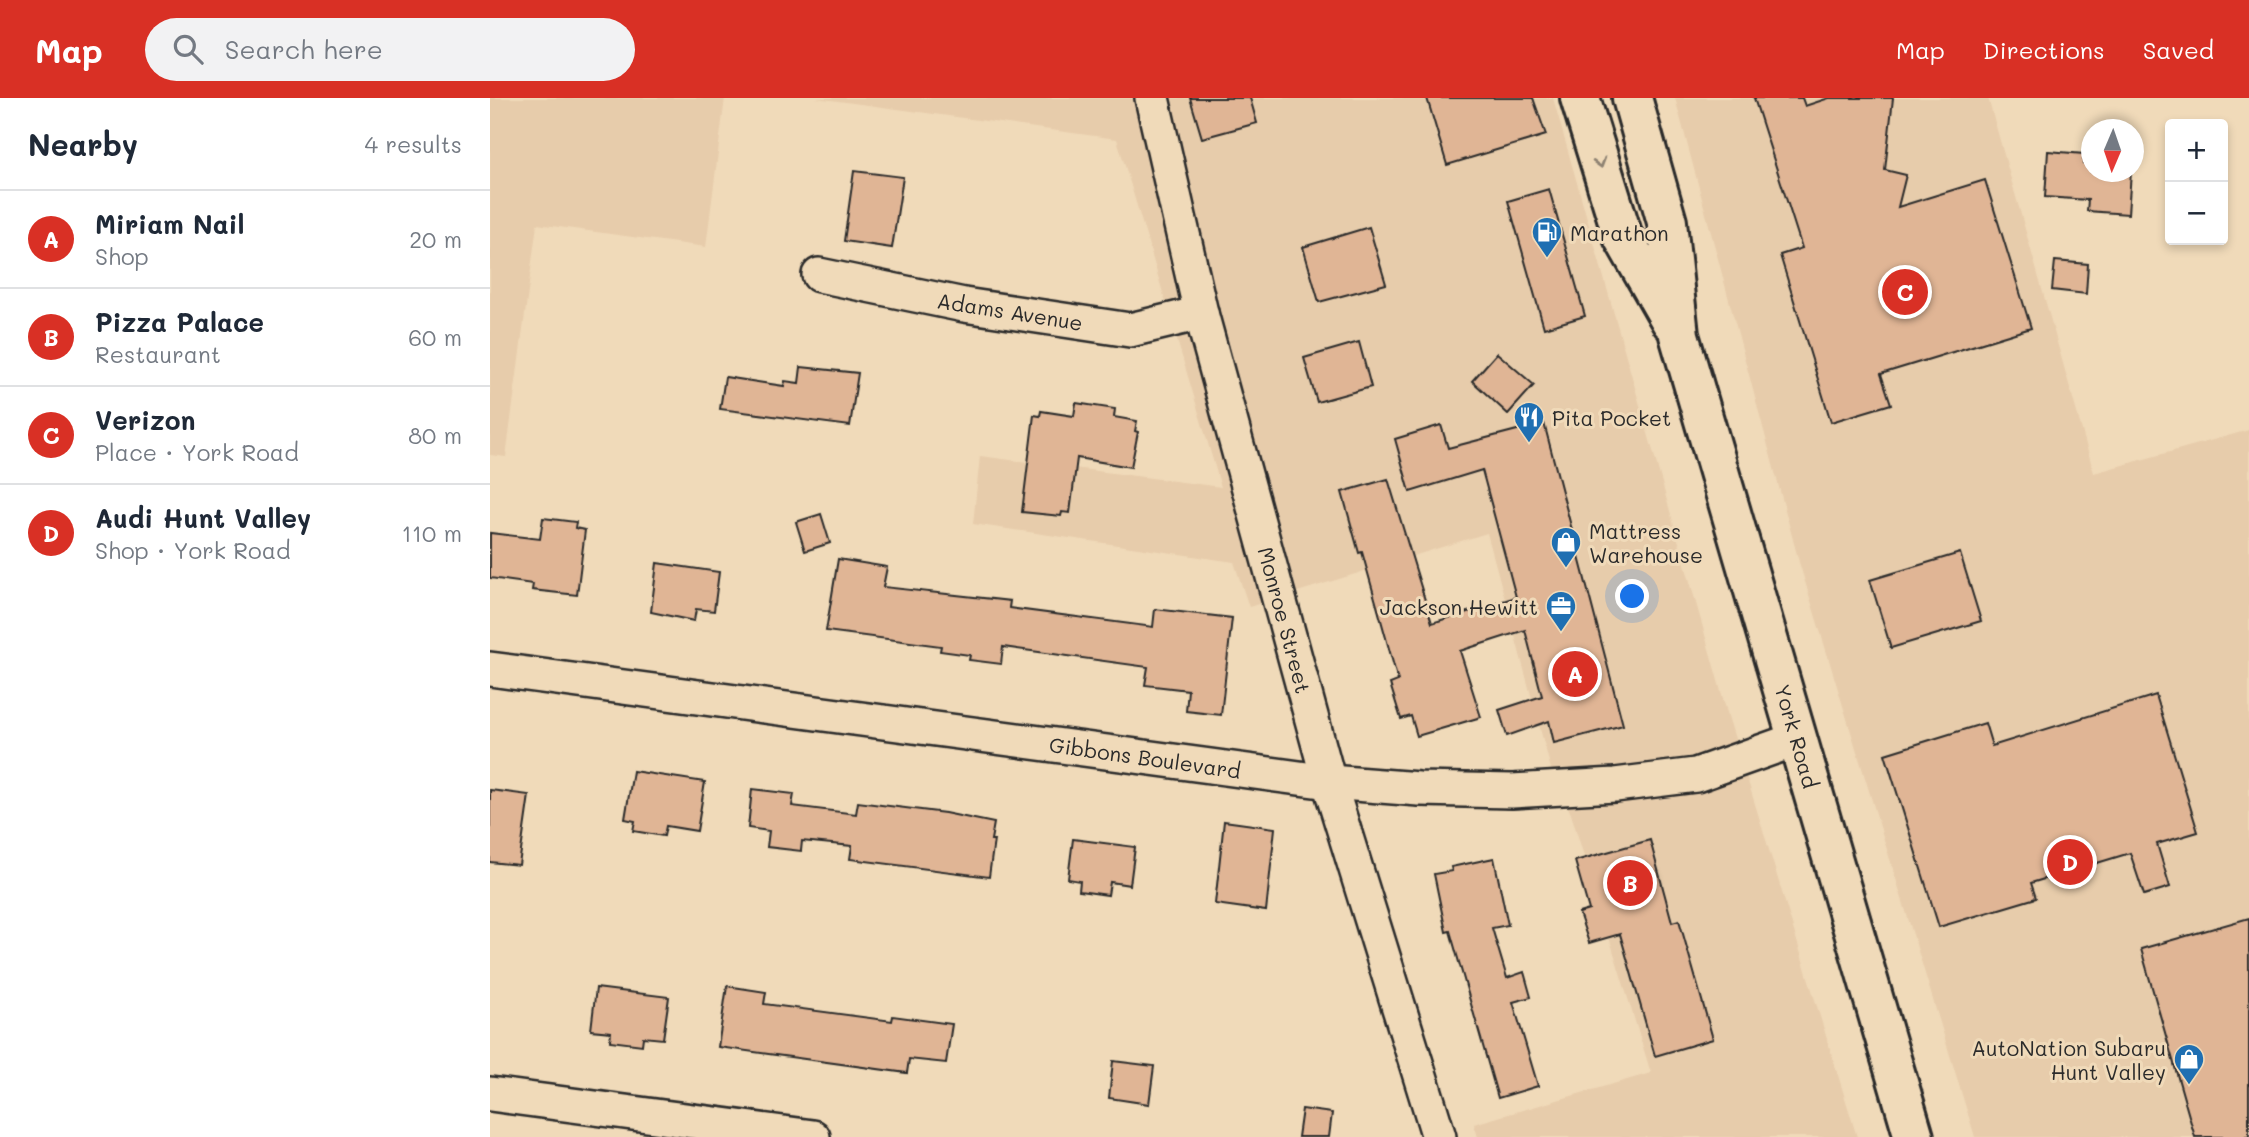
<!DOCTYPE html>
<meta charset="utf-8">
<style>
body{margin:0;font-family:Mali,sans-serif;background:#f2f2f3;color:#1f2937}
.controls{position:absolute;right:21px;top:21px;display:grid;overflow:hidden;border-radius:7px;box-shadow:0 4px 10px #0003}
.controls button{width:63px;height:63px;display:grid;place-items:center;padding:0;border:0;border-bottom:2px solid #e0e1e3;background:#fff;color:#1f2937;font:35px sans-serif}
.compass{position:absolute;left:1591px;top:21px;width:63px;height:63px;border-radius:50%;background:#fff;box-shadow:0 4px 10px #0003;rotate:182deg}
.you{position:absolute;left:1143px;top:499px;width:24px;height:24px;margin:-18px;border:5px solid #fff;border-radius:50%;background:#1a73e8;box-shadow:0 0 0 10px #1a73e833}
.badge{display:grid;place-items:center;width:46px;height:46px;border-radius:50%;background:#d93025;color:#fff;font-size:23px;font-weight:700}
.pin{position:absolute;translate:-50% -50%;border:4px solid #fff;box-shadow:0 2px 7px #0006}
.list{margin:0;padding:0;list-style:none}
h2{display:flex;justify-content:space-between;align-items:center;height:91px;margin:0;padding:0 28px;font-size:30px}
h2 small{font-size:23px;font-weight:400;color:#747a83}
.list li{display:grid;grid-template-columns:46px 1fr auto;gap:21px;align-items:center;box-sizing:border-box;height:98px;padding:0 28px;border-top:2px solid #e0e1e3}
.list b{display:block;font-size:26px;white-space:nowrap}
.list p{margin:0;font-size:23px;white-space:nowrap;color:#747a83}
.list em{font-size:23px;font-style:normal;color:#747a83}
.icon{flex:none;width:38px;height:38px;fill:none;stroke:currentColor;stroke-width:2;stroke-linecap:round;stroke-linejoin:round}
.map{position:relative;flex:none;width:1759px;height:1039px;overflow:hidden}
header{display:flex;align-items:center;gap:42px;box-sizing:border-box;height:98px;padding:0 35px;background:#d93025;color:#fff}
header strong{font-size:33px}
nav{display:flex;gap:38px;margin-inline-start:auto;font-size:24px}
.search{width:490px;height:63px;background:#f2f2f3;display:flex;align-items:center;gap:18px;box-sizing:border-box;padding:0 24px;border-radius:38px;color:#747a83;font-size:26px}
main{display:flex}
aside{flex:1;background:#fff}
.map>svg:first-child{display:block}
</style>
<header>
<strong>Map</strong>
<div class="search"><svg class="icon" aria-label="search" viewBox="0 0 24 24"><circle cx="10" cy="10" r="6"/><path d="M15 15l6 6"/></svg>Search here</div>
<nav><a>Map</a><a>Directions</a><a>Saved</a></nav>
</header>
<main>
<aside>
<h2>Nearby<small>4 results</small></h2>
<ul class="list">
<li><span class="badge">A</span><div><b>Miriam Nail</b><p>Shop</p></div><em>20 m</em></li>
<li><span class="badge">B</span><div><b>Pizza Palace</b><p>Restaurant</p></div><em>60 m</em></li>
<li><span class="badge">C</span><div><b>Verizon</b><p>Place · York Road</p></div><em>80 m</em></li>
<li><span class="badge">D</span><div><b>Audi Hunt Valley</b><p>Shop · York Road</p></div><em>110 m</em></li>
</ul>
</aside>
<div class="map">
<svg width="1759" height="1039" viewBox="0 0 1759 1039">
<rect width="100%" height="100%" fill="#f0dab9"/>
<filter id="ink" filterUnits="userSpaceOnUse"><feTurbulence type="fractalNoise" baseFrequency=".0143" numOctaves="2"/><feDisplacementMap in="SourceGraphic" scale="14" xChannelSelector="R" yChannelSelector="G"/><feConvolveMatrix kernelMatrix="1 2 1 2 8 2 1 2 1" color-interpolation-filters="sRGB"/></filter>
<g filter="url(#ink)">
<!-- built -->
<g fill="#e7ccab">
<polygon points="0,0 235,0 216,149 47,126 16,359 0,357"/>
<polygon points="326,0 1063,0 1238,618 1367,1039 988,1039 984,1026 1161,975 1081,716 1061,671 997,435 759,509 744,464 483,426 490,358 731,389 627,41"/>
<polygon points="1185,0 1498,0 1604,375 1759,332 1759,1039 1485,1039 1309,464"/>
</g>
<!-- building -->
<g fill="#e0b595" stroke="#2b2b2b" stroke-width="2">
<polygon points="700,0 760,0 767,25 712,40"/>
<polygon points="937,0 1043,0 1056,37 957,67"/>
<polygon points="1264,0 1312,0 1315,8 1339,0 1403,0 1395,72 1416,77 1408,109 1495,82 1541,230 1391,276 1401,306 1341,324 1290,157 1312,150"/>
<polygon points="1558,53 1594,56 1593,66 1601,66 1601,74 1641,74 1638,116 1597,113 1598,102 1555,99"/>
<polygon points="364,73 413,79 402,150 354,143"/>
<polygon points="1059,91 1095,218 1054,230 1018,103"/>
<polygon points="879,129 896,186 829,204 813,149"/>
<polygon points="1565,163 1598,166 1596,196 1562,192"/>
<polygon points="869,244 881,289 827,304 814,260"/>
<polygon points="1007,255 1044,287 1018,316 982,283"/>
<polygon points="311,269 368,275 360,328 230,311 235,279 294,288 295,283 309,285"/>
<polygon points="586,305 625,311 624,319 647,323 645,333 648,334 641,369 587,360 580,415 572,414 571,418 532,414 544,317 550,318 551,313 584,318"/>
<polygon points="1054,325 1133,627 1064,645 1059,623 1017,638 1009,612 1052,598 1035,532 970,553 991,619 927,638 921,618 911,621 900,586 908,583 872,454 869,455 852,394 898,381 942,525 1026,499 992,372 920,394 905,341 951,327 958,350"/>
<polygon points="331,416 340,445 315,453 306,424"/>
<polygon points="53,420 86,424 85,430 95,432 87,497 42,492 43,486 0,480 0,435 50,441"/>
<polygon points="1470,455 1491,523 1401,550 1380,482"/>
<polygon points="348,461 397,469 393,489 520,503 519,510 663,529 665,511 742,520 731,617 696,613 698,592 655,587 658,569 513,549 511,566 479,562 480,557 450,553 451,548 336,533"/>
<polygon points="167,465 229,474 224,513 206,511 204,523 161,514"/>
<polygon points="1666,597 1708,734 1667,746 1680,789 1654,797 1640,755 1541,785 1546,800 1449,829 1395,656 1495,625 1502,648"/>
<polygon points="143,673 215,684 207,733 176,728 174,738 143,733 145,723 135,721"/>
<polygon points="262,691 304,696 302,708 366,716 368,704 455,715 504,725 501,742 504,742 499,779 360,761 362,748 312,743 311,753 277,749 279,733 258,730"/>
<polygon points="0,692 39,697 29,767 0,764"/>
<polygon points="734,723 785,730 776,813 725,806"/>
<polygon points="583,741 645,749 640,787 620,784 618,797 589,793 590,783 578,781"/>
<polygon points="1160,742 1182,824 1189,822 1223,941 1165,958 1130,836 1099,845 1089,815 1099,812 1085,763"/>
<polygon points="1004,760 1018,827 1002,830 1017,880 1034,874 1041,899 1023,904 1048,988 1008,1000 960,833 956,834 944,776 962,773 961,769"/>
<polygon points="1759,820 1759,1039 1705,1039 1651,851"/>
<polygon points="237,888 276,894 274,906 402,923 403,918 462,926 456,965 419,961 417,975 228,949"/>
<polygon points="106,890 179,899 173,941 153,939 152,947 120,943 121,934 101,932"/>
<polygon points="623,963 664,968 659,1006 619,1000"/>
<polygon points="812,1011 842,1015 839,1039 808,1039"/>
</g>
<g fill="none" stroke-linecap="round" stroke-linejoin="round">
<!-- minor casing -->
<g stroke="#2b2b2b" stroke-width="38">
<g id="minor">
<polyline points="662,0 711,215 839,684 949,1039"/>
<polyline points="329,177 474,207 640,232 711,215"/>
<polyline points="0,571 839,684 929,691 1022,693 1125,687 1206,677 1307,641"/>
<polyline points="0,996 323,1039"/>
</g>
</g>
<!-- primary casing -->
<g stroke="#2b2b2b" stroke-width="44">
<g id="primary">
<polyline points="1090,0 1133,139 1181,223"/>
<polyline points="1142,0 1177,124 1189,237 1424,1039"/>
</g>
</g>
<!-- minor -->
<use href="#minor" stroke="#f0dab9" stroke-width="33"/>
<!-- primary -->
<use href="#primary" stroke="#f0dab9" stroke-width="38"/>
</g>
<!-- one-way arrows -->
<defs><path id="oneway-chevron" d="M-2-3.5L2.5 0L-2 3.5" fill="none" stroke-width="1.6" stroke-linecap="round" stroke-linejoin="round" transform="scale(1.75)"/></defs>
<use stroke="#8e8272" href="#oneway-chevron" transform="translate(1110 65) rotate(73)"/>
</g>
<!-- icons -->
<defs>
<g id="fuel-pin" transform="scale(1.575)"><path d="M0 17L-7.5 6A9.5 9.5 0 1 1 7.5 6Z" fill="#1f6fb2" stroke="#f0dab9"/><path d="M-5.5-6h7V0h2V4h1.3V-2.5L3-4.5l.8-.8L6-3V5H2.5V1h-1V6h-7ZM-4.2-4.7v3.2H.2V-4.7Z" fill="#fff"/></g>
<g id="restaurant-pin" transform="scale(1.575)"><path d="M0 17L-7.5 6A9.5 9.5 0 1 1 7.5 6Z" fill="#1f6fb2" stroke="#f0dab9"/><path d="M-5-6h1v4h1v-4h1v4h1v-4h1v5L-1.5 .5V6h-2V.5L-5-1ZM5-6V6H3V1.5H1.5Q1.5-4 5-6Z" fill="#fff"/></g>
<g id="shop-pin" transform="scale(1.575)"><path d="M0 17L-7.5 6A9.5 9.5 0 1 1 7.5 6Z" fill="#1f6fb2" stroke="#f0dab9"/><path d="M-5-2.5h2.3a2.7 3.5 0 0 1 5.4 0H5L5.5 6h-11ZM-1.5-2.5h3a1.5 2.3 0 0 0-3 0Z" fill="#fff"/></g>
<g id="office-pin" transform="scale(1.575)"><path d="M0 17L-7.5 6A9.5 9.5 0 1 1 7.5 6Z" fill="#1f6fb2" stroke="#f0dab9"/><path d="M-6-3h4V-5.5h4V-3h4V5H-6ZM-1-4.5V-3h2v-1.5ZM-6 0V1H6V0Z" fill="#fff"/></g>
</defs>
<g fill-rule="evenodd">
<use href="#fuel-pin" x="1057" y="134"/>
<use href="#restaurant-pin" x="1039" y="319"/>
<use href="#shop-pin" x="1076" y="444"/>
<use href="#office-pin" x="1071" y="508"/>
<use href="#shop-pin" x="1699" y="961"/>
</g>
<g text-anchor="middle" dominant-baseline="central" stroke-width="6" stroke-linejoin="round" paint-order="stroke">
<!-- poi labels -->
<g font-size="21" fill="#2b2b2b" stroke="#f0dab9" text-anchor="start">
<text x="1080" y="134">Marathon</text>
<text x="1062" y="319">Pita Pocket</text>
<text x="1099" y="432">Mattress<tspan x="1099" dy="24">Warehouse</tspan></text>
<text x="1048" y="508" text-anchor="end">Jackson Hewitt</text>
<text x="1676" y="949" text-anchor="end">AutoNation Subaru<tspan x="1676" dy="24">Hunt Valley</tspan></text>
</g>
<!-- street labels -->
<g font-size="21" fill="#2b2b2b" stroke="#f0dab9">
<text transform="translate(520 213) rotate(9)">Adams Avenue</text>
<text transform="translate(795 522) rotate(75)">Monroe Street</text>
<text transform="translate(1307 638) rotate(74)">York Road</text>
<text transform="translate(655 659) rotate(8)">Gibbons Boulevard</text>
</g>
</g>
</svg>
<div class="controls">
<button>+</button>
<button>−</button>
</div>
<svg class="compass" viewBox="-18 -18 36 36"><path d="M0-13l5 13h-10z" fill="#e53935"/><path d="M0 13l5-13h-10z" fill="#747a83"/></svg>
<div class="you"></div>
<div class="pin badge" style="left:1085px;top:576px">A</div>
<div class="pin badge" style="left:1140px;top:785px">B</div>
<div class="pin badge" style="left:1415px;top:194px">C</div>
<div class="pin badge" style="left:1580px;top:764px">D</div>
</div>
</main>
